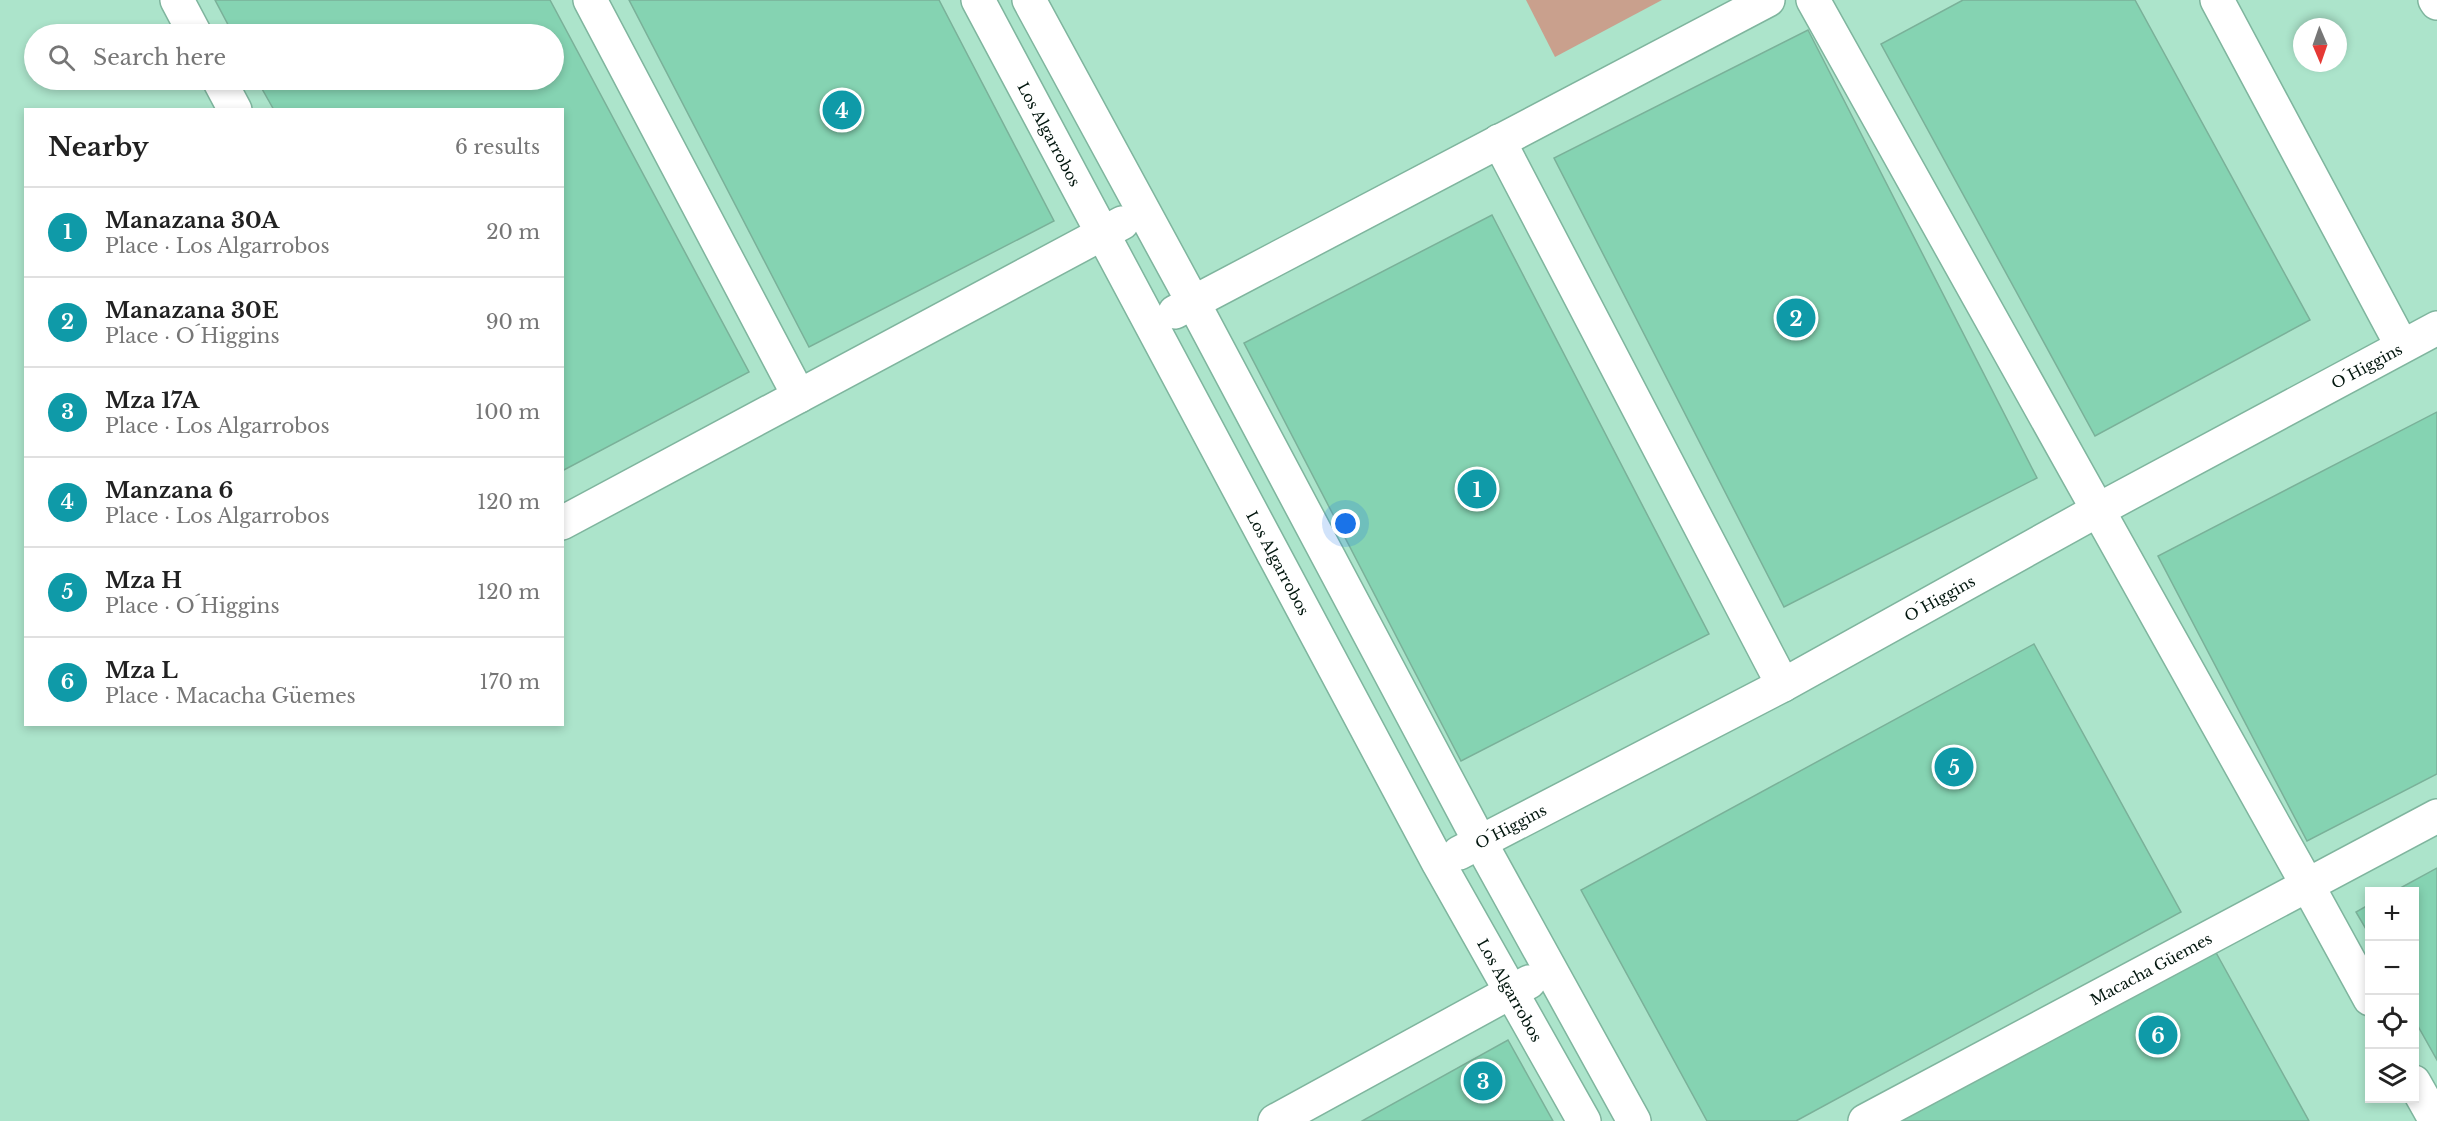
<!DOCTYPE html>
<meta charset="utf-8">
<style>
body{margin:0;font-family:"Libre Baskerville",serif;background:#f2f2f2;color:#222}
.controls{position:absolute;right:18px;bottom:18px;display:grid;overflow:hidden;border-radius:0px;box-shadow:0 3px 9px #0003}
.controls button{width:54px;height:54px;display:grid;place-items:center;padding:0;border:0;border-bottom:2px solid #e0e0e0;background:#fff;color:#222;font:30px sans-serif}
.compass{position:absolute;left:2293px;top:18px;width:54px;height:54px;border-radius:50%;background:#fff;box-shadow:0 3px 9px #0003;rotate:178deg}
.you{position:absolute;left:1346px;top:524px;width:21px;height:21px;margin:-15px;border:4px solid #fff;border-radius:50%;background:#1a73e8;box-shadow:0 0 0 9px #1a73e833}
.badge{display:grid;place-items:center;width:39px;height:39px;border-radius:50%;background:#2563eb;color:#fff;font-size:20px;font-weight:700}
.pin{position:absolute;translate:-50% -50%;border:3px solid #fff;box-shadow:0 2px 6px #0006}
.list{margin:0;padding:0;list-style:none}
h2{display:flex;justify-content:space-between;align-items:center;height:78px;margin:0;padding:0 24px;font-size:26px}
h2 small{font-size:20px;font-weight:400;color:#767676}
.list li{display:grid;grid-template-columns:39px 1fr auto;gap:18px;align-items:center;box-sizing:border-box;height:90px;padding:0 24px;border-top:2px solid #e0e0e0}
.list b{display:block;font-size:22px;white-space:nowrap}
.list p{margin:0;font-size:20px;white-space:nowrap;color:#767676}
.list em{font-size:20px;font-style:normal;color:#767676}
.icon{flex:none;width:33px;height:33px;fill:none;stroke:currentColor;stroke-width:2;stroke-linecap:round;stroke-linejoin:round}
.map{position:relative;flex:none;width:2437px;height:1121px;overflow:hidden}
.search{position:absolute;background:#fff;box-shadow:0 3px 9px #0003;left:24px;top:24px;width:540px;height:66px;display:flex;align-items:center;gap:15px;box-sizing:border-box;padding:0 21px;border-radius:33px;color:#767676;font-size:22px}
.panel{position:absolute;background:#fff;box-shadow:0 3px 9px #0003;left:24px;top:108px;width:540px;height:618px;border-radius:0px}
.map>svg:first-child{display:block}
</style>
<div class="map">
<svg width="2437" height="1121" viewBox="0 0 2437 1121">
<rect width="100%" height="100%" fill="#ace4cb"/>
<!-- green -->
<polygon fill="#c9a08d" points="1526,0 1662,0 1555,57"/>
<!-- building -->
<g fill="#85d3b2" stroke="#7ab199" stroke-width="1.5">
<polygon points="215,0 550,0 749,372 562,471 562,110 274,110 257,80 554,80 554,34 233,34"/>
<polygon points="629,0 939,0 1054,221 809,347"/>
<polygon points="1963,0 2135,0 2310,320 2095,436 1881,44"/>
<polygon points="1808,30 2037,478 1784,607 1554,158"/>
<polygon points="1492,215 1709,634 1461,761 1244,343"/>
<polygon points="2437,412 2437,774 2307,841 2158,556"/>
<polygon points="2034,644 2181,912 1796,1121 1707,1121 1581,890"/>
<polygon points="2437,868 2437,1060 2414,1019 2414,892 2393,892"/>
<polygon points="2370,904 2370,936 2356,912"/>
<polygon points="2214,949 2309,1121 1896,1121"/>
<polygon points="1508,1040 1553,1121 1362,1121"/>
</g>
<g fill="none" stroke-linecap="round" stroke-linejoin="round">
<!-- street casing -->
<g stroke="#7fb59e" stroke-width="36">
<g id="street">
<polyline points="177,0 195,34"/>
<polyline points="590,0 799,396"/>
<path id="s1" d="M978,0L1439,864L1584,1121"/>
<polyline points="1029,0 1193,302 1480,842 1634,1121"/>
<polyline points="1813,0 2308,886 2370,999"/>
<polyline points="2217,0 2402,346"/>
<polyline points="2435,0 2437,3"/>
<polyline points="219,80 235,110"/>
<polyline points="1499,141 1783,685"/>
<polyline points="1175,312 1768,0"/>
<polyline points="562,523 1122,223"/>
<path id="s2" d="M1459,853L1783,685L2098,510L2437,328"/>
<polyline points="2414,1082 2436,1121"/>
<polyline points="1275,1121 1529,982"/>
<path id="s3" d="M1865,1121L2437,816"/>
</g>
</g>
<!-- street -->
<use href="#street" stroke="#fff" stroke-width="33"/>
</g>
<g text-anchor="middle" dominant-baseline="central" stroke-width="4.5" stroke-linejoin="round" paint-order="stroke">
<!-- street labels -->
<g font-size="15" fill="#02160e" stroke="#e3fef1">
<text stroke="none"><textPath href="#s1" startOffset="152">Los Algarrobos</textPath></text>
<text stroke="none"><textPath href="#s2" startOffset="1030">O´Higgins</textPath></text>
<text stroke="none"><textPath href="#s1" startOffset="638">Los Algarrobos</textPath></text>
<text stroke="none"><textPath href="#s2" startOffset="544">O´Higgins</textPath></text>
<text stroke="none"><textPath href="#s2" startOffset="58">O´Higgins</textPath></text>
<text stroke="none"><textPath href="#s3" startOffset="324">Macacha Güemes</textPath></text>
<text stroke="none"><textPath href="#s1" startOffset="1124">Los Algarrobos</textPath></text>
</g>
</g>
</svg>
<div class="controls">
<button>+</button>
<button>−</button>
<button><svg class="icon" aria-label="locate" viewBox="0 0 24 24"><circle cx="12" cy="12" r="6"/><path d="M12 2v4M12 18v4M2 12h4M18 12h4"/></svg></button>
<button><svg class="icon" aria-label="layers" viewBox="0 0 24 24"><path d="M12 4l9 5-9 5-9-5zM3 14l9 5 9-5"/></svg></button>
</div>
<svg class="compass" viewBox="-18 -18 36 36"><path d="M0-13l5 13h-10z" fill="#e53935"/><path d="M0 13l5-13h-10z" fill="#767676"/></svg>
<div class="you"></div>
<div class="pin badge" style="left:1477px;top:489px;background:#0f9aa8">1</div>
<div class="pin badge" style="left:1796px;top:318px;background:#0f9aa8">2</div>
<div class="pin badge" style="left:1483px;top:1081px;background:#0f9aa8">3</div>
<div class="pin badge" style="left:842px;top:110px;background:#0f9aa8">4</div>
<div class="pin badge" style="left:1954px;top:767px;background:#0f9aa8">5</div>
<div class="pin badge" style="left:2158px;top:1035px;background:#0f9aa8">6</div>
<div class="search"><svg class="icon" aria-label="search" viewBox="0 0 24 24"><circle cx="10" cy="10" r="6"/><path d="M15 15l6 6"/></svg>Search here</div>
<section class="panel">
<h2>Nearby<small>6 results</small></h2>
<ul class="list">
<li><span class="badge" style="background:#0f9aa8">1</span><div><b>Manazana 30A</b><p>Place · Los Algarrobos</p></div><em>20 m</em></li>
<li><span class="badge" style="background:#0f9aa8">2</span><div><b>Manazana 30E</b><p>Place · O´Higgins</p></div><em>90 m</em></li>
<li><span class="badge" style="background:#0f9aa8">3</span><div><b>Mza 17A</b><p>Place · Los Algarrobos</p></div><em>100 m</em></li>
<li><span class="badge" style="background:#0f9aa8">4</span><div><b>Manzana 6</b><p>Place · Los Algarrobos</p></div><em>120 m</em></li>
<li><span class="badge" style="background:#0f9aa8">5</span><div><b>Mza H</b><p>Place · O´Higgins</p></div><em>120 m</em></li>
<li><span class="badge" style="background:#0f9aa8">6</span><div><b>Mza L</b><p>Place · Macacha Güemes</p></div><em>170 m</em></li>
</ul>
</section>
</div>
